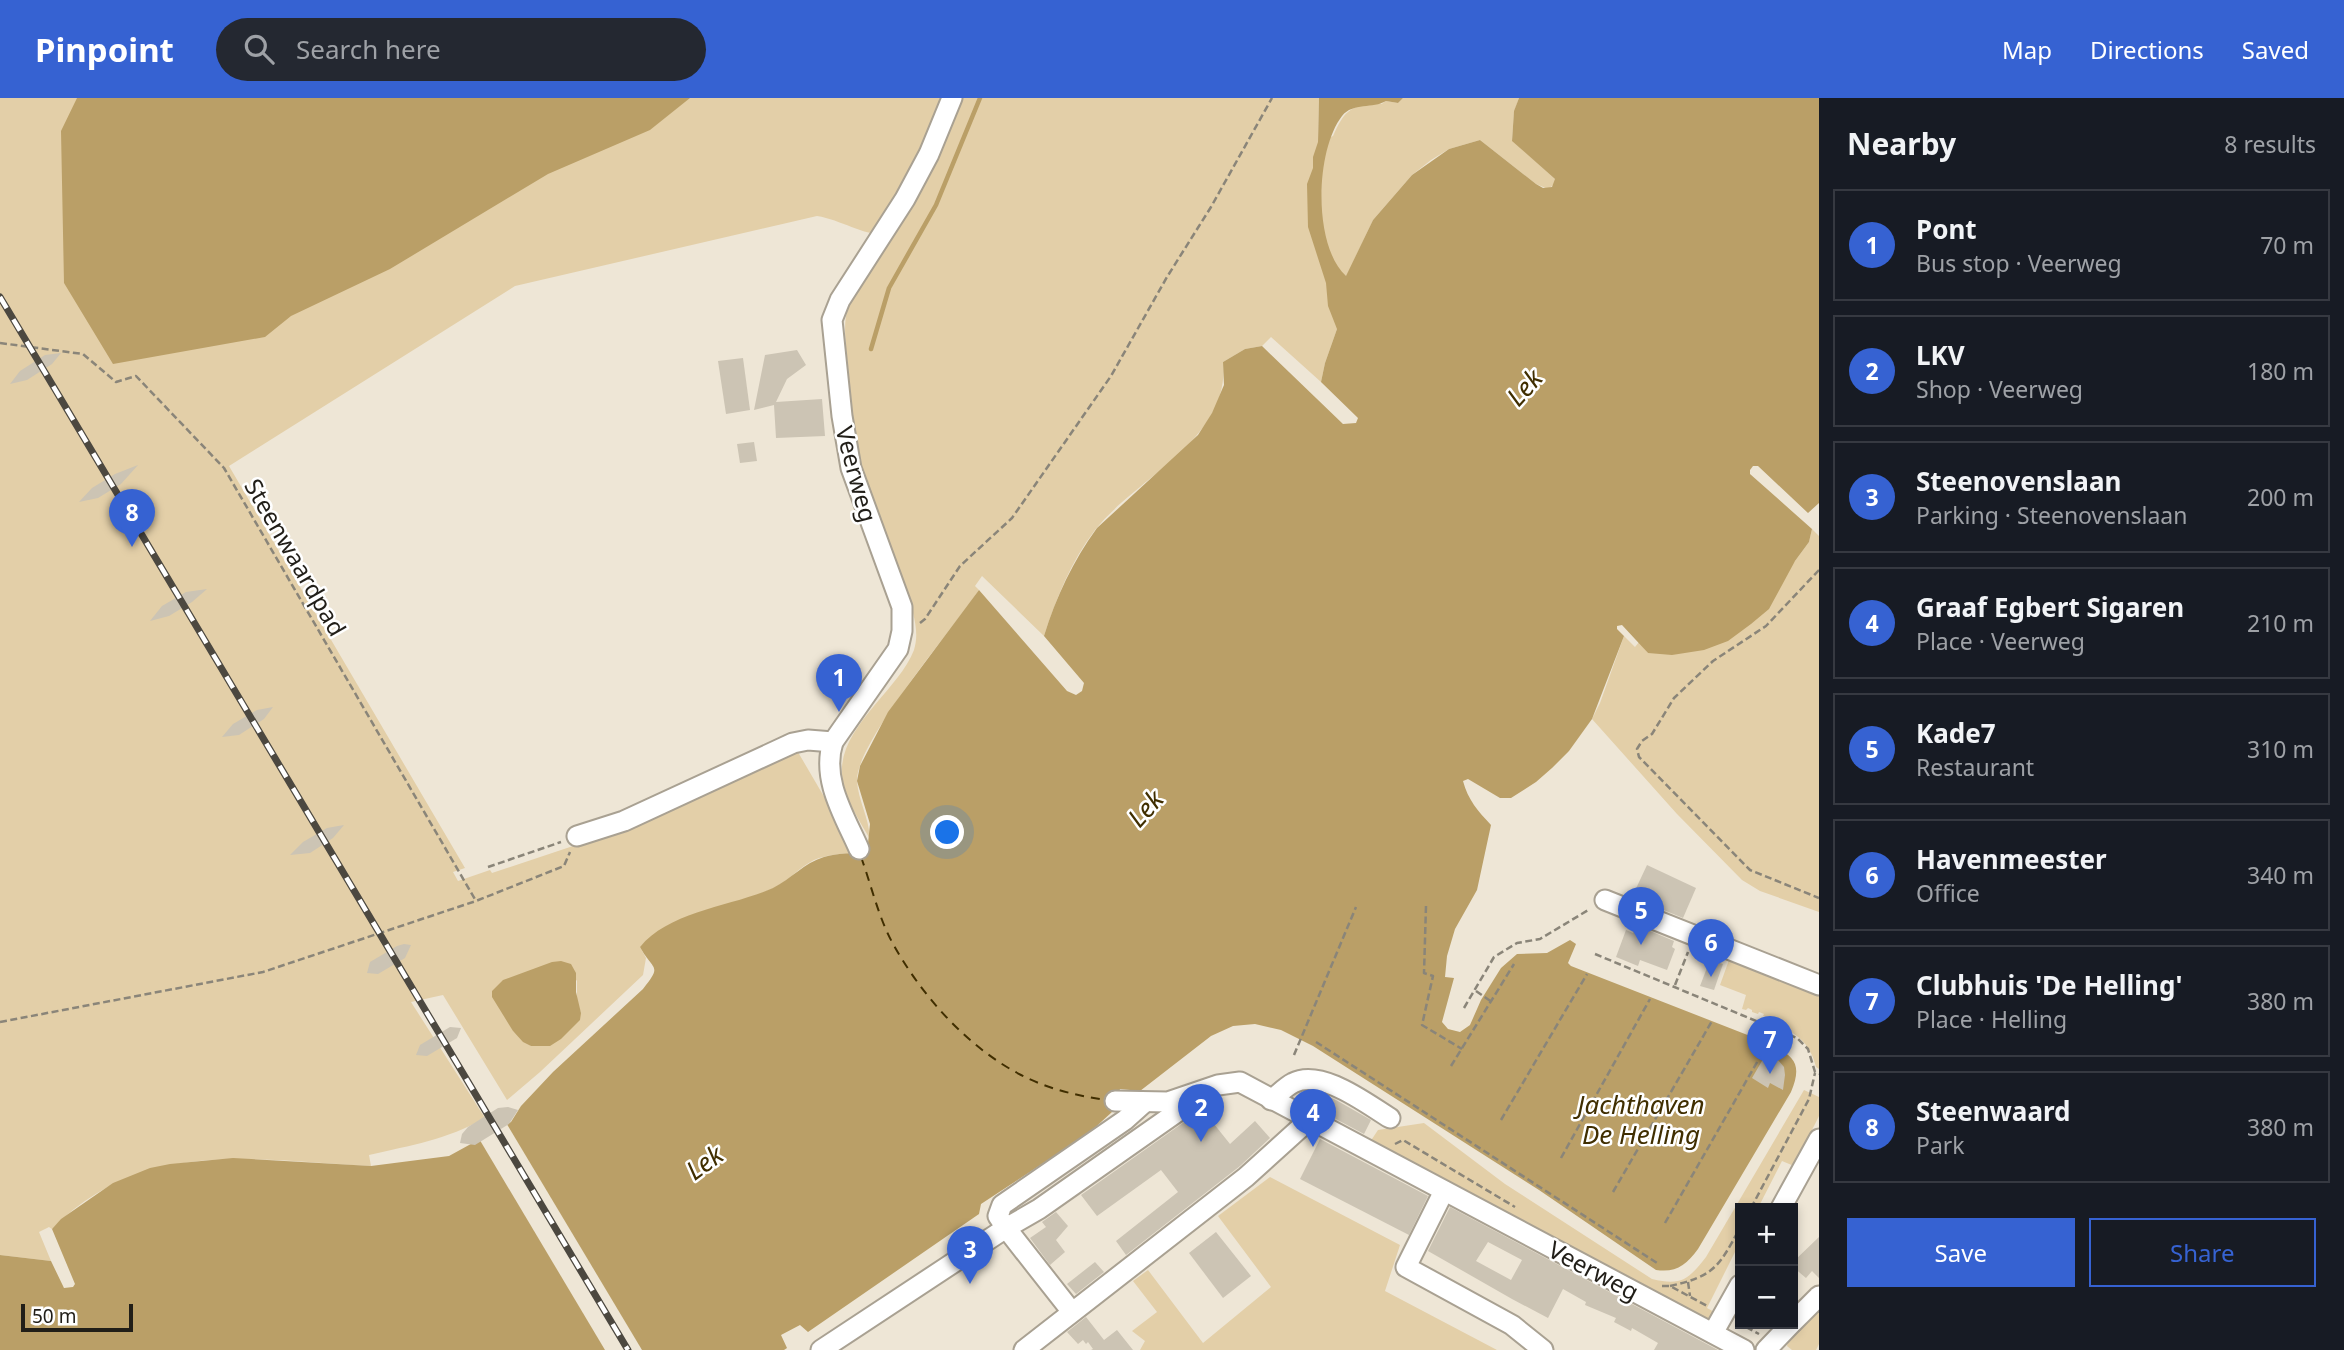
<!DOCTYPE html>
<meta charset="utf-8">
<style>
body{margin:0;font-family:"Noto Sans",sans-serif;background:#242831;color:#f1f3f6}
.controls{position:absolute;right:21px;bottom:21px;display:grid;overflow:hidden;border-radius:0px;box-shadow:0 4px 10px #0003}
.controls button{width:63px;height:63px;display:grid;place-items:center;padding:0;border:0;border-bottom:2px solid #363941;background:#171b24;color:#f1f3f6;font:35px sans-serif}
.scale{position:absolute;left:21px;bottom:18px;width:112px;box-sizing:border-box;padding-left:7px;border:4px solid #211e18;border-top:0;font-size:19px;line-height:24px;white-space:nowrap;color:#211e18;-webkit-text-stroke:5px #fff;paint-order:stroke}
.you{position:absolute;left:948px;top:735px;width:24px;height:24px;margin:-18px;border:5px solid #fff;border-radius:50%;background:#1a73e8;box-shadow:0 0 0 10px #1a73e833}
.badge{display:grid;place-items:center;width:46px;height:46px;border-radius:50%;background:#3662d2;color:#fff;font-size:23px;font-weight:700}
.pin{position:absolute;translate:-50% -58px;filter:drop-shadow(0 2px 4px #0008)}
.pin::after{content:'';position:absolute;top:37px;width:24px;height:21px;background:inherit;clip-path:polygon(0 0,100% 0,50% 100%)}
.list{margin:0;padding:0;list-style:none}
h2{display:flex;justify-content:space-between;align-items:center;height:91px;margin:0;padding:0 28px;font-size:30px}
h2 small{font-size:23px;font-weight:400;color:#9ea1a6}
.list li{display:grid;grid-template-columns:46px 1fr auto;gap:21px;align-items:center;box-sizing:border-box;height:112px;margin:0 14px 14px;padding:0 14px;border:2px solid #363941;border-radius:0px}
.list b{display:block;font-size:26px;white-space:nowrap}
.list p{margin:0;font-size:23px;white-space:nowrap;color:#9ea1a6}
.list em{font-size:23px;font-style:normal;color:#9ea1a6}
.actions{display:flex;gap:14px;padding:21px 28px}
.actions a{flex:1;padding:16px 0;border:2px solid #3662d2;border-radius:0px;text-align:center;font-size:24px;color:#3662d2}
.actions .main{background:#3662d2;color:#fff}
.icon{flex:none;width:38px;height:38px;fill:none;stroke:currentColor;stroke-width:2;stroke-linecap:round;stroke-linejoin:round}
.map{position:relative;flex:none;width:1819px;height:1252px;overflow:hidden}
header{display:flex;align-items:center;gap:42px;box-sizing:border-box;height:98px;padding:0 35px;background:#3662d2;color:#fff}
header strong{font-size:33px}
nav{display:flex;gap:38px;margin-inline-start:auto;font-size:24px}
.search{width:490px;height:63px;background:#242831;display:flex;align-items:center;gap:18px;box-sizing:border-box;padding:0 24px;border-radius:38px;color:#9ea1a6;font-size:26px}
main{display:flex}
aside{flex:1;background:#171b24}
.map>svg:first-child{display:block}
</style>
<header>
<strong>Pinpoint</strong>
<div class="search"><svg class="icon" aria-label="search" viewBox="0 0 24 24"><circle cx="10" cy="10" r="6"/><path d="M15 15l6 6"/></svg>Search here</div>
<nav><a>Map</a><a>Directions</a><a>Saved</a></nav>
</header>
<main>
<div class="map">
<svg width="1819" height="1252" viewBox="0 0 1819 1252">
<rect width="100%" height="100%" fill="#eee6d6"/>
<!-- green -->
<g fill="#e3cfa8" fill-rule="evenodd">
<path d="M0,0H1319L1318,44L1333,38C1344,14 1349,8 1375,5C1385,4 1377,9 1386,3L1398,5L1403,0H1519L1514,14L1512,42L1555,81V86L1548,91L1536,86L1480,42L1449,51L1431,62L1412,77L1373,122L1346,179L1337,231L1325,265L1321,284L1271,239L1262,248L1245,251L1223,264C1231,341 1136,380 1095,432C1071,463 1056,501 1044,538L982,478L975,488L979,492C954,529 855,646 857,683C858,702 869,719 870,741C860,724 849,707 844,688C829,635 897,596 914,552C918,539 916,527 913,515C897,474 878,432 866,390C856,352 851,309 848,269C846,249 842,225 849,206C859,181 879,162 889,137C863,138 842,122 817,118L515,188L229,368L465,770L453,774L458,783L490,772L492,775L588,743L795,649L826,702L852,755C839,756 826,757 814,762C800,769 788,783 774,790C730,810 675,812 640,849L646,860L643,877L540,974L507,1002L443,897L411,904L485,1020C446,1042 412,1047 369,1057L371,1068C254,1062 143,1039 52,1131L49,1129L39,1134L51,1163L0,1157ZM577,882V903L581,915L531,948L513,933Z"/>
<polygon points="1812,431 1819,438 1819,814 1760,793 1742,782 1677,716 1592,621 1600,605 1624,538 1635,549 1639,544 1648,555 1795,463 1809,444"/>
<path d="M1729,862L1819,891V971L1816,969C1811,948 1800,938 1781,928L1782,926L1774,923L1775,921L1763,918L1764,916L1759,914L1758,916L1752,914V912L1748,910L1746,912L1742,911L1746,897L1720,887Z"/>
<path d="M1804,992L1819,999V1018L1794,1068L1782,1063L1758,1110H1740V1144L1707,1210L1718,1216L1716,1221L1707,1224L1370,1044L1378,1032L1424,1025L1505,1086L1652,1181C1681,1188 1688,1182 1706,1159Z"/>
<polygon points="1270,1079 1400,1147 1385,1193 1497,1252 1140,1252 1145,1243 1132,1233 1157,1214 1133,1183 1148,1172 1203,1245 1271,1189 1218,1118"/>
<polygon points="1819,1202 1819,1246 1816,1252 1792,1252 1787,1248 1788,1242"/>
</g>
<!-- water -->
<g fill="#ba9f67">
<polygon points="77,0 690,0 650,32 548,76 390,171 291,218 265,239 113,266 64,185 61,33"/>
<path d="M1319,0H1403L1398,5L1386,3C1373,11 1353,4 1342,18C1315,53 1313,148 1346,178L1373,122L1412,77L1449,51L1480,42L1536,86L1543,90L1552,89L1555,81L1512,43L1514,13L1519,0H1819V405L1808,415L1758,368H1753L1750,372V376L1812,431L1809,444L1795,463L1769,511L1751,526L1728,543L1704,552L1672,557L1648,555L1622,527L1617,528V531L1624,538L1592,621L1569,653L1552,670L1536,684L1511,700H1500L1468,681L1463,683C1468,702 1478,713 1491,727L1477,792L1455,831L1447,858L1445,879L1454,880L1442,924L1448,931L1460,934L1470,927L1481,902L1501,870L1517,856L1547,855L1570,842L1576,846L1568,865L1571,868L1768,945C1794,958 1803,965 1791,994L1698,1151C1686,1167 1676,1175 1656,1172L1539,1092L1313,948L1281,932L1255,926L1233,928L1211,938L1140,993L1120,991L1112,1014L1088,1036L981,1106L979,1116L808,1234L800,1227L781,1237L787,1250L784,1252H0V1157L51,1163L64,1190L73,1189L75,1186L52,1131L61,1121L113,1085L150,1070L170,1066L233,1060L371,1068L449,1058L511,1024L521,1008L553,974L643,891C663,866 653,873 640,849C669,813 733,808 773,790C791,781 804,765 824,759C837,755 853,755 867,755L870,726L857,683L860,668L888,614L979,492L1067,593L1076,597L1082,593L1084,585L1044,538C1056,499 1073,463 1097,430L1198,337L1212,315L1224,287L1223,264L1245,251L1262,248L1343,326L1356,325L1358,320L1321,284L1325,265L1337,231L1328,208L1326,185L1308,129L1307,86L1313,70V59L1318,44Z"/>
<polygon points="561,863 571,866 576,875 576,894 581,915 580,922 561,941 550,948 531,948 523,944 513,933 492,899 492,893 503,882 552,864"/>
</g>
<!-- pier -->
<polygon fill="#eee6d6" points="505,1023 642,1252 605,1252 478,1039"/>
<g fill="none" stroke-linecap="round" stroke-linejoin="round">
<!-- stream -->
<polyline stroke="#ba9f67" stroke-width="4.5" points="871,251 889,190 936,107 980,0"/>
<!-- ferry -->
<path stroke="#402e00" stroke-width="2" stroke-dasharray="9 7" stroke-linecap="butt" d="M861,759C871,786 878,818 892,844C921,897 967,949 1021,977C1048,991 1078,998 1107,1002"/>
</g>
<!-- building -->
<g fill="#ccc4b4" fill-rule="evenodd">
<polygon points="797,252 806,267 787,281 776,304 822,301 825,338 776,340 774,307 754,312 765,257"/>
<polygon points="61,255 52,266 27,282 10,286 20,273 45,257"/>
<polygon points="743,260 750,312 726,316 718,263"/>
<polygon points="754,344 757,363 740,365 737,346"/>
<polygon points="138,367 121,386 98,400 79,404 92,390 115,376"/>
<polygon points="207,491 192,504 169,518 150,523 162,508 186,494"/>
<polygon points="273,609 264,621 239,637 222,639 233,626 257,612"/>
<polygon points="344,727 333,740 310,755 290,757 303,744 327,730"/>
<polygon points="1647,767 1696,790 1683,820 1632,799"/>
<polygon points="1636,827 1674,843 1672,849 1675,851 1667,872 1640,862 1638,868 1616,859 1626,832 1633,835"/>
<polygon points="404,846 411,847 405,860 378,876 367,875 370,864 397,848"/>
<polygon points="1710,862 1723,866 1714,892 1700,888"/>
<polygon points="450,929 461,930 457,940 427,958 416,957 420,947"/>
<polygon points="1766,956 1778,962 1784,969 1785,977 1783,992 1770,985 1768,990 1752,980"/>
<polygon points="1306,994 1323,1001 1325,997 1336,1002 1371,1022 1364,1036 1300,1002"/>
<polygon points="508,1009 518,1012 509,1026 475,1047 460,1045 462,1036 468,1029 498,1010"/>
<polygon points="1202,1011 1230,1046 1255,1023 1270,1040 1240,1068 1126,1157 1116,1143 1178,1094 1161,1072 1097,1118 1081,1097 1187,1022 1195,1013"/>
<polygon points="1320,1041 1428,1098 1409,1137 1300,1081"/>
<path d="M1450,1109L1718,1252H1654L1658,1245L1632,1230L1631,1233L1614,1224L1616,1220L1585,1207L1586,1204L1563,1191L1548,1220L1512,1201L1428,1153ZM1488,1144L1522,1162L1511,1182L1476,1163Z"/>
<polygon points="1056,1114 1068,1128 1056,1142 1065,1154 1050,1167 1030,1140 1046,1129 1042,1124"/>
<polygon points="1216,1134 1251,1178 1223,1200 1189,1155"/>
<polygon points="1819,1139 1819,1180 1812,1173 1806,1180 1793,1169 1793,1164"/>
<polygon points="1095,1164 1104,1174 1076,1196 1067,1186"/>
<polygon points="1086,1219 1104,1242 1117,1232 1133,1252 1091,1252 1093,1251 1088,1244 1086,1246 1083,1242 1078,1246 1067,1234"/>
</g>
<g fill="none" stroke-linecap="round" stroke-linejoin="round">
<!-- minor casing -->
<g stroke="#a9a192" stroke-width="23">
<g id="minor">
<polyline points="577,738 624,723 793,645 808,642 833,644"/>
<path d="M859,751C844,717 821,681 833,644L898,551L902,533V509L851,370L842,318L832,222L840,202L905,101L929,56L952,0"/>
<polyline points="1605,802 1819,887"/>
<path d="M1271,1002C1278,997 1285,989 1293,985C1321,970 1367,1006 1390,1020"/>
<polyline points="1115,1003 1168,1004 1218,987 1240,984 1744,1252"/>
<polyline points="1444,1093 1406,1169 1512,1227 1543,1252"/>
<polyline points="1781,1110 1819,1041"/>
<polyline points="1072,1214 1006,1130 998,1118 1002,1107 1125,1022 1144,1005"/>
<polyline points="1793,1224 1819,1198"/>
<polyline points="1713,1235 1740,1187"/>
<polyline points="821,1252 1006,1130 1039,1111 1180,1012 1192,998"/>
<polyline points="1024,1252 1246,1079 1309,1022"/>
<polyline points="1766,1252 1791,1226"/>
</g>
</g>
<!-- path -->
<g stroke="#8a8579" stroke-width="2.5" stroke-dasharray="7 3.5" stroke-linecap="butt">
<polyline points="0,245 83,256 116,284 136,278 224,370 476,803"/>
<polyline points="1819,472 1766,528 1713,563 1674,600 1652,636 1642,643 1637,651 1639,659 1750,772 1819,800"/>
<polyline points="920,525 925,521 960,468 1012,420 1111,278 1167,179 1211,109 1272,0"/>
<polyline points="488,769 561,744"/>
<polyline points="1426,808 1424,875 1433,878 1422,927 1462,951"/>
<polyline points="1595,856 1797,940 1808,951 1815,974 1819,976"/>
<polyline points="1675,887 1688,854"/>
<polyline points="1476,893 1492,904"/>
<polyline points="1464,910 1494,859 1517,845 1540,841 1590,811"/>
<polyline points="0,924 263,874 476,803 564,768 570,754"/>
<polyline points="1316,944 1657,1165"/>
<polyline points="1294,957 1356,809"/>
<polyline points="1451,968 1514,866"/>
<polyline points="1501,1022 1587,876"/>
<polyline points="1395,1046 1403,1042 1515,1109"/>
<polyline points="1561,1060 1650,901"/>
<polyline points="1613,1094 1712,923"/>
<polyline points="1751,1110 1809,1001 1815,975"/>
<polyline points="1665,1125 1768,945"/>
<polyline points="1688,1184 1690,1198"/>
<polyline points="1662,1188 1670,1188 1709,1209"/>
<path d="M1670,1188C1715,1178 1719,1168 1740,1130"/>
<polyline points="1737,1224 1759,1236"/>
</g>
<!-- minor -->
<use href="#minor" stroke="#fff" stroke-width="19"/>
<!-- rail casing -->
<g stroke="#4c4840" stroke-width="7">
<polyline id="rail" points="0,199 628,1252"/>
</g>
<!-- rail -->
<use href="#rail" stroke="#fff" stroke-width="4.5" stroke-dasharray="13" stroke-linecap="butt"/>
</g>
<g text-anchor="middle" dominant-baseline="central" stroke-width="5" stroke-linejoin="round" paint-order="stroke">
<!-- street labels -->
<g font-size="24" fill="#211e18" stroke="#fff">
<text transform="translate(857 376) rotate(75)">Veerweg</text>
<text transform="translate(296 459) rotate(60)">Steenwaardpad</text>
<text transform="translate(1594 1172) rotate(28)">Veerweg</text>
</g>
<!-- water labels -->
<g font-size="26" font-style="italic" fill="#402e00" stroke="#fff">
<text transform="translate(1524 289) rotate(-48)">Lek</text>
<text transform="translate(1145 710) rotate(-48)">Lek</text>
<text x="1641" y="1006">Jachthaven<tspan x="1641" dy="30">De Helling</tspan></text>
<text transform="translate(704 1064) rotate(-36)">Lek</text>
</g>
</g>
</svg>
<div class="controls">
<button>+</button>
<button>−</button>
</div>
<div class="scale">50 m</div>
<div class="you"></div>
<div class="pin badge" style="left:839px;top:614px">1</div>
<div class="pin badge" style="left:1201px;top:1044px">2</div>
<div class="pin badge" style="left:970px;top:1186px">3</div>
<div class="pin badge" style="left:1313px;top:1049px">4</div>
<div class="pin badge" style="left:1641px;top:847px">5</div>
<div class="pin badge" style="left:1711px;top:879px">6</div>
<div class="pin badge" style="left:1770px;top:976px">7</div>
<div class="pin badge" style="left:132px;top:449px">8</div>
</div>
<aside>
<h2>Nearby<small>8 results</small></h2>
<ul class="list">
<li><span class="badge">1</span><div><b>Pont</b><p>Bus stop · Veerweg</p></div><em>70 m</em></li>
<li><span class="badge">2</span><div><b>LKV</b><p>Shop · Veerweg</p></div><em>180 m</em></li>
<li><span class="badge">3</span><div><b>Steenovenslaan</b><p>Parking · Steenovenslaan</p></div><em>200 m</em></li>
<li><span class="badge">4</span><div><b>Graaf Egbert Sigaren</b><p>Place · Veerweg</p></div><em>210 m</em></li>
<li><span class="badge">5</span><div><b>Kade7</b><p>Restaurant</p></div><em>310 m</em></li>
<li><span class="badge">6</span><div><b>Havenmeester</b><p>Office</p></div><em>340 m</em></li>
<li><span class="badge">7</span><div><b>Clubhuis 'De Helling'</b><p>Place · Helling</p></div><em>380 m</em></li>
<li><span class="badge">8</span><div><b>Steenwaard</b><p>Park</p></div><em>380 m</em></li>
</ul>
<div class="actions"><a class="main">Save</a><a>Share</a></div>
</aside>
</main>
